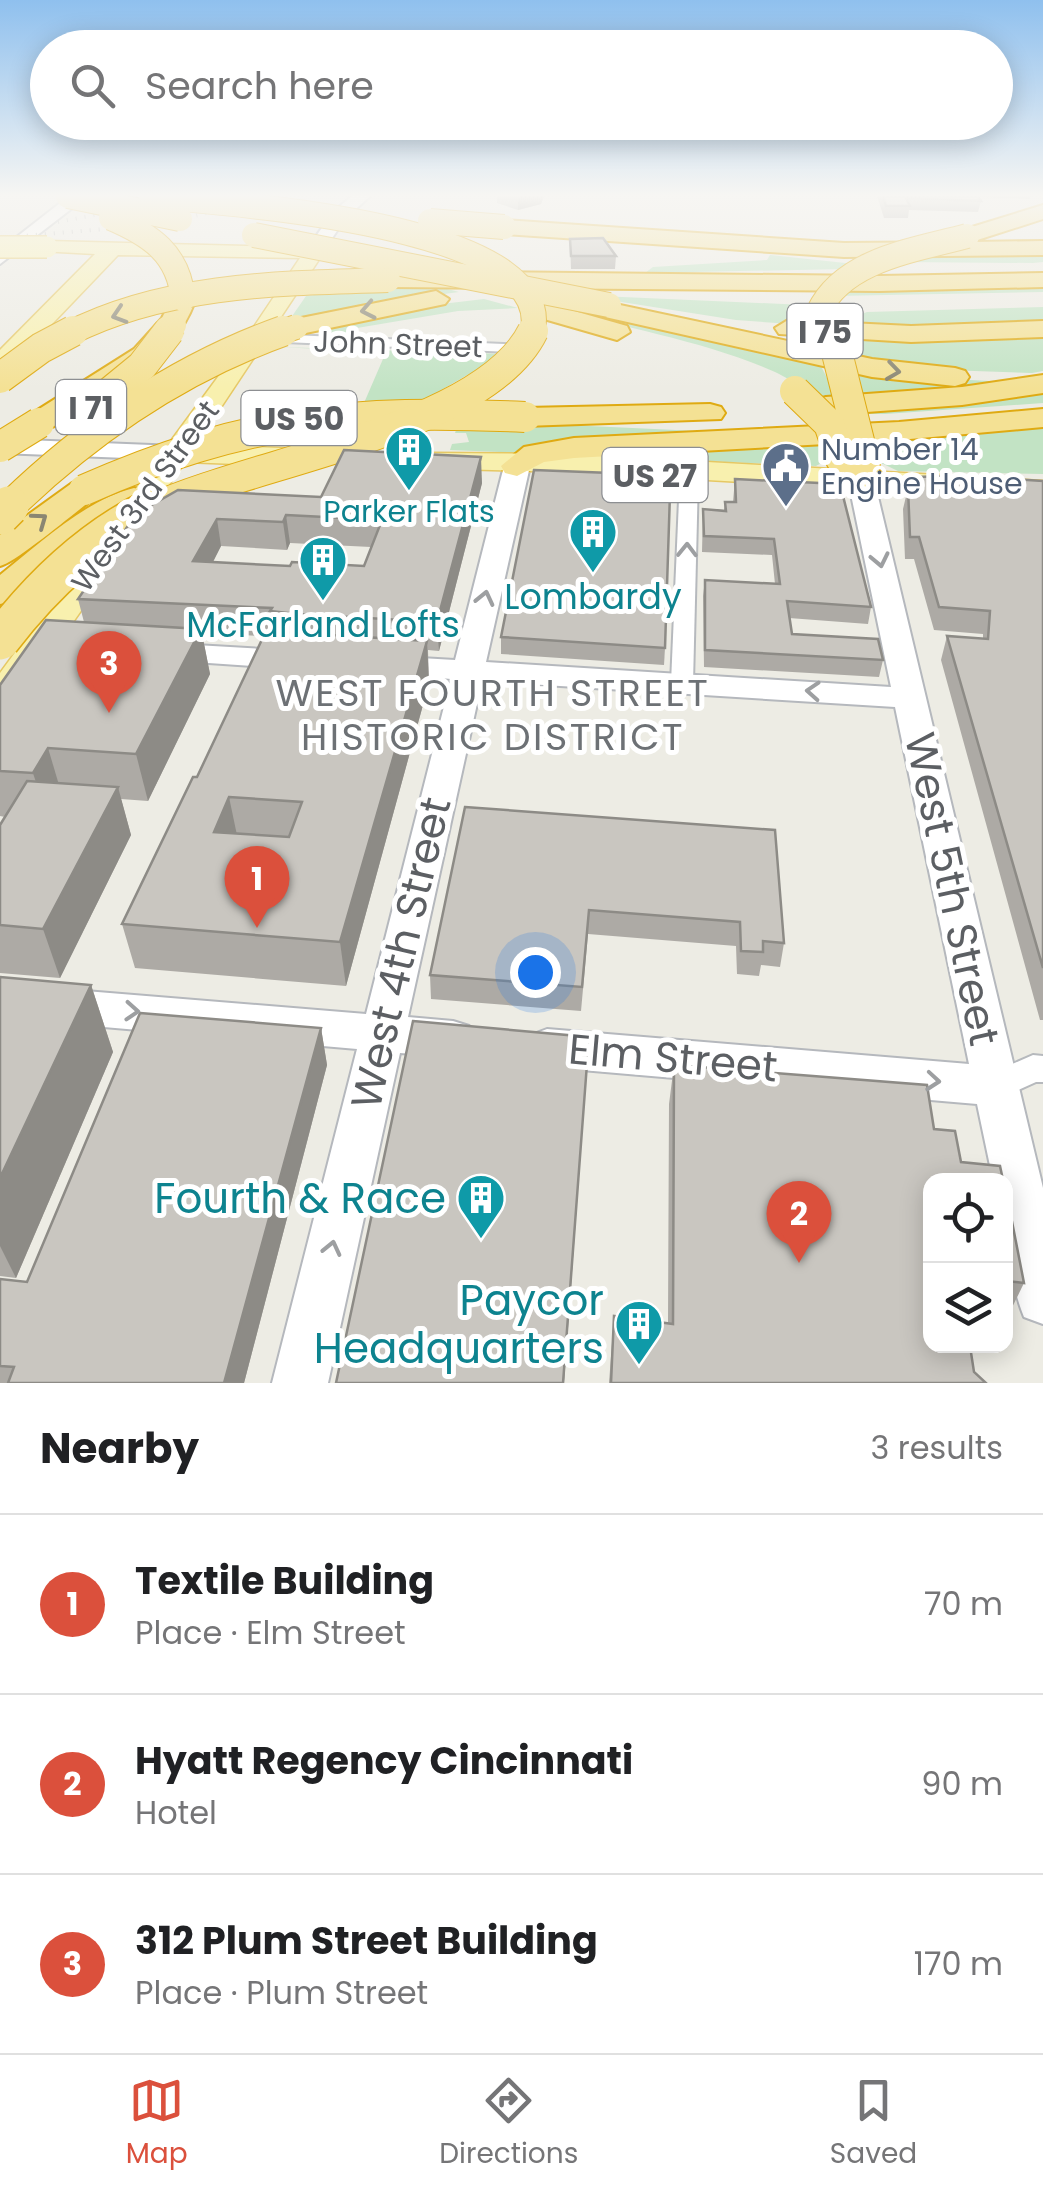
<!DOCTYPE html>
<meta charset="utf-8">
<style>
body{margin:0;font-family:Poppins,sans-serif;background:#f2f2f2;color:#202124}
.controls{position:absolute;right:30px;bottom:30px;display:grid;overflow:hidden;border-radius:20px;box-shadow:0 5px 25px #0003}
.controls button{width:90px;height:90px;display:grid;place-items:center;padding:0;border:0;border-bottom:2px solid #e0e0e0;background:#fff;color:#202124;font:50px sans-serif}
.you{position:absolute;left:535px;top:972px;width:35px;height:35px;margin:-25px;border:8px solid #fff;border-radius:50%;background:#1a73e8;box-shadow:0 0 0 15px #1a73e833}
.badge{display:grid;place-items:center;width:65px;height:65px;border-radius:50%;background:#db503c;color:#fff;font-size:32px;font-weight:700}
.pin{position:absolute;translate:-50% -82px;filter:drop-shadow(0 2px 5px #0008)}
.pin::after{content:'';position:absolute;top:52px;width:35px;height:30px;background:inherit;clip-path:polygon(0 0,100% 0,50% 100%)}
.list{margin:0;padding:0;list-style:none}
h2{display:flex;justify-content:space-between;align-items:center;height:130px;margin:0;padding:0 40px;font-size:42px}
h2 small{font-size:32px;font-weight:400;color:#757577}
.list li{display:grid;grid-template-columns:65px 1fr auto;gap:30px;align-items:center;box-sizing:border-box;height:180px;padding:0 40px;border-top:2px solid #e0e0e0}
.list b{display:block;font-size:38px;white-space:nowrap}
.list p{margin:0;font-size:32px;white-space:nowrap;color:#757577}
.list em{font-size:32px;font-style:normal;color:#757577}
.icon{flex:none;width:55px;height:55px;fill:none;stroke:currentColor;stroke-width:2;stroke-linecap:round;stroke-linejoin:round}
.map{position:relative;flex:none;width:1043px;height:1383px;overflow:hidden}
.search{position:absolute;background:#fff;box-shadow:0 5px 25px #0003;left:30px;right:30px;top:30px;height:110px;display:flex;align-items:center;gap:25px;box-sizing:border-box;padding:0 35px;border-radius:55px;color:#757577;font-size:38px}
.sheet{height:670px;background:#fff}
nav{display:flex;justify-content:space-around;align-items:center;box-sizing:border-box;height:140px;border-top:2px solid #e0e0e0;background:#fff;font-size:28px;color:#757577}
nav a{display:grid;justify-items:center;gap:5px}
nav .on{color:#db503c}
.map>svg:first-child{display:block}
</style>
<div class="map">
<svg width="1043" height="1383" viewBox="0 0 1043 1383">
<rect width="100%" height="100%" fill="#edece4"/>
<!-- green -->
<g fill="#c2e3c4">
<polygon points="1043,252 1043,262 1033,263 898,262 925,254"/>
<polygon points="770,255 855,264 844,269 645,273 653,267 767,260"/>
<polygon points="421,282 459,292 377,303 288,322 306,296"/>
<polygon points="1043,284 1043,292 834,296 840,290"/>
<polygon points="577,295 805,305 805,325 736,320"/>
<polygon points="484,299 518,308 458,311 357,328 353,334 308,332 399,309"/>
<path d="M549,301L820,364L837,398C815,399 795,381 775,372C705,341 625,328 552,308Z"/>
<polygon points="1043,307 1043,324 846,327 854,317 867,312"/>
<polygon points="1043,336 1043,371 1032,373 916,369 853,359 848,337"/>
<polygon points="278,347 504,354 422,401 364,403 386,352"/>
<polygon points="855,367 932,378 1028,383 862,397"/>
<polygon points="1043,390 1043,403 885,414 867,414 866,411"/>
<polygon points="460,420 719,432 541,447 501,455 500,452 450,450 452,444 469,442 466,433 455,433"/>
<polygon points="1043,423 1043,474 898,471 879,462 872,437"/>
<polygon points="822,440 827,460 816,466 592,456"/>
</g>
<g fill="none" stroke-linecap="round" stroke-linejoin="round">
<!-- street casing -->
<g stroke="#b6b9bd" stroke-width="4">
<g id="street">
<polygon points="267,334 530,345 537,349 530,353 262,341 260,338"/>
<polygon points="689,472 698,477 693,683 682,690 671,683 680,477"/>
<polygon points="1033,1055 1043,1056 1043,1082 1036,1082 996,1100 985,1096 980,1086 985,1076"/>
</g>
</g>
<!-- secondary casing -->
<g stroke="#b5b8bd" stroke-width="4">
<g id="secondary">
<polygon points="69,196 88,196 0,264 0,250"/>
<polygon points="352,196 370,196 345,219 320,256 308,256 305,252 333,212"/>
<polygon points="0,439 177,446 189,453 177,460 0,453"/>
<path d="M517,458L530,466L486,662L891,687L848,480L861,472L874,480L1043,1188V1324L1024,1317C1006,1272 1006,1228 1006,1180H993L977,1104L547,1067L531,1061L525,1048L531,1035L547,1029L969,1064L895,707L482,681L408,1017L453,1021L469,1026L475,1039L469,1052L453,1057L400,1053L328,1383H272L357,1049L0,1018V984L366,1014L451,679L375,672L370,665L375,658L386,656L455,660L504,466Z"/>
<polygon points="161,643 297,651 308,653 313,660 308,667 297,669 150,659 145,652 150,645"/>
</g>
</g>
<!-- primary casing -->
<g stroke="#e6c864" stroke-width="3">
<g id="primary">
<polygon points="47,241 321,248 324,252 196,445 309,449 319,452 323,458 319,464 309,467 185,462 13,708 0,712 0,673 243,343 300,258 118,255 9,369 0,371 0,350 95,254 40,251 37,247"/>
<polygon points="429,453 567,454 1043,481 1043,499 567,472 419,468 415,462 419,456"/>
</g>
</g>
<!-- highway casing -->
<g stroke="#dfaa12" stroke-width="4">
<g id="highway">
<polygon points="1043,205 1043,219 971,242 1043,241 1043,255 844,257 504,234 493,227 504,220 844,243 963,242 956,236 959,231"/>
<polygon points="470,272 879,276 1043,273 1043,287 879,291 388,287 376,280 388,273"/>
<path d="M183,291L196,299C189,317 181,332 168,346C145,371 60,438 28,430L24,423L28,416L134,349L162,318L174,294Z"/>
<polygon points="436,291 449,299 445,304 296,335 283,327 296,319"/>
<polygon points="592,299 872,359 955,368 965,371 969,377 965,383 955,386 872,377 583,312 579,307"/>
<polygon points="546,303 627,326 630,332 617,340 537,317 533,311"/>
<polygon points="788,320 911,326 1043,321 1043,337 911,342 779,334 775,328"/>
<polygon points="1043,375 1043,393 962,405 826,415 815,412 811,406 815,400 826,397 962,387"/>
<polygon points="710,404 721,407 725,413 721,419 525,426 514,423 510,417 514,411 525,408"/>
<polygon points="1043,409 1043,427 899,440 574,458 544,462 517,476 505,473 501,466 524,447 574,438 899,422"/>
<path d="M863,447L874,450C882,461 880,477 873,487C850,493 834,479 825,459L830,452Z"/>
<path d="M84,480L96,483L101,490L96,497C76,511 17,562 0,566V535L72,483Z"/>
<path d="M134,488L146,491L151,498L146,505L91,540L14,601L0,604V575C39,544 85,500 134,488Z"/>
</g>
</g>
<!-- street -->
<use href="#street" fill="#fff" fill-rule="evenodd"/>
<!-- secondary -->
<use href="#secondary" fill="#fff" fill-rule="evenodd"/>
<!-- primary -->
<use href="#primary" fill="#f8f0ae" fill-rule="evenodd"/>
<!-- highway -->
<use href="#highway" fill="#f4e194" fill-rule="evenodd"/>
<!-- rail -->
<g stroke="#b4b5b5" stroke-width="4" stroke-dasharray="1 8" stroke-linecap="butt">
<polyline points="58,222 195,196"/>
<polyline points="0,238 163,224 272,196"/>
</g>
<!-- primary-bridge casing -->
<g stroke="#e6c864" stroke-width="24" stroke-linecap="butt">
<polyline id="primary-bridge" points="0,247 47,247"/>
</g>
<!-- highway-bridge-far2 casing -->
<g stroke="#dfaa12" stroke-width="26" stroke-linecap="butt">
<g id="highway-bridge-far2">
<polyline points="68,196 180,219"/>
<path d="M151,196C221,204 562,222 532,334"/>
<path d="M111,218C151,235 179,254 183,299"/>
<polyline points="430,221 504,227"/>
<polyline points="254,235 609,305"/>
<path d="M819,311C844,259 916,250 967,236"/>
<polyline points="819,319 827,334"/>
<path d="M68,334C165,284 281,283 388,280"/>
<polyline points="167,334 174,325"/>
<polyline points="276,334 296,327"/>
</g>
</g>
<!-- highway-bridge-far1 casing -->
<g stroke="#dfaa12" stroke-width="32" stroke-linecap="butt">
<g id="highway-bridge-far1">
<polyline points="826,331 837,353 863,457"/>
<polyline points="0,378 41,348 73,331"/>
<polyline points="795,391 829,424 841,459"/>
<polyline points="109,393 142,366 169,331"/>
<polyline points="0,447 39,423"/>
<path d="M84,490C245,419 351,409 525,417"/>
<path d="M7,509C88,430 177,369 283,331"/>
<path d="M152,509C251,462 485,430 533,331"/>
</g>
</g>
<!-- highway-bridge casing -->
<g stroke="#dfaa12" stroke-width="42" stroke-linecap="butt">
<g id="highway-bridge">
<polyline points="0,515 9,506"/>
<path d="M0,640C42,585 94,536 157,506"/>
</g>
</g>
<!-- primary-bridge -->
<use href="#primary-bridge" stroke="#f8f0ae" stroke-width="21"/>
<!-- highway-bridge-far2 -->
<use href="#highway-bridge-far2" stroke="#f4e194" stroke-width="24"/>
<!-- highway-bridge-far1 -->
<use href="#highway-bridge-far1" stroke="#f4e194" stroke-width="30"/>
<!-- highway-bridge -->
<use href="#highway-bridge" stroke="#f4e194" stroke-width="39"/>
</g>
<!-- wall -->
<g fill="#adaaa5" fill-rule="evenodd">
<polygon points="497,196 544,196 541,204 518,210 497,203"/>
<polygon points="877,196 1031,196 1030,199 979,197 981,201 978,212 909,210 908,218 884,218"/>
<polygon points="570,239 616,256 615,269 571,269"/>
<polygon points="915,477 951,482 994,484 995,478 1043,481 1043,1020 1040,1020 941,660 947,636 983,638 983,634 934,630 914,559 905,559 903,509 908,488 913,487"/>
<polygon points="735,479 871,607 868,624 789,618 792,634 883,660 879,677 704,667 703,596 705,580 775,584 772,555 702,552 703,509 724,510 725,502 733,502"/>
<path d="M482,483L439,651L428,650L429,683L346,986L135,968L122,924L197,777L263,636L202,633L210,674L148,801L121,799L131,835L60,978L0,973V825L5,817L0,816V685L84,622L78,599L145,514ZM290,543L371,547L364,566H290L213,562L221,546L287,550Z"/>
<polygon points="660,492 665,648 664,665 501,654 501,637"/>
<polygon points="775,830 784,943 780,967 761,965 759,976 737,974 736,946 588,934 581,1011 431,999 430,975"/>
<polygon points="0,977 91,985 113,1052 16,1278 0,1276"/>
<polygon points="321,1028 327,1065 244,1383 0,1383 0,1279 27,1282"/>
<polygon points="674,1065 930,1346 974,1346 971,1351 974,1372 986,1383 609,1383 614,1316 668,1323 669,1104"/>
<polygon points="1006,1191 1024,1283 1006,1320"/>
</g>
<!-- shaded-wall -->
<g fill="#8d8b86">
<polygon points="518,196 544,196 541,204 518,210"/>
<polygon points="481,457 482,483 439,651 437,622"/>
<polygon points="286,515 290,543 287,550 283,522"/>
<polygon points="217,519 221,546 199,589 193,561"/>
<polygon points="201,629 210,674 148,801 136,754"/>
<polygon points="427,641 429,683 346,986 340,942"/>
<polygon points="48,748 62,795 48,820 33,773"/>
<polygon points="118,787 131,835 60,978 43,929"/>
<polygon points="229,797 238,840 214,832"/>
<polygon points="91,985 113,1052 16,1278 0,1246 0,1178"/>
<polygon points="321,1028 327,1065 244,1383 224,1383"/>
<polygon points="589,1037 564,1383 563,1383"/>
</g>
<!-- building -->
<g fill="#c9c6c0" stroke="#8d8b86" stroke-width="2.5" fill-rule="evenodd">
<polygon points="883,196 978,196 981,201 906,198 910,206 886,206"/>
<polygon points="603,238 616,256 571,256 570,239"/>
<path d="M344,450L481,457L437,622L297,614L270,611L272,608L78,599L136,514H145L150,506L178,490L321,497ZM286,515L382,520L364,566L292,562L290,566L193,561L217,519L283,522Z"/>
<polygon points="534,470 662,475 660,492 670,493 665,648 501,637"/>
<polygon points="949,476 951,482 998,485 995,478 1043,481 1043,968 947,636 988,639 990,611 939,607 919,537 910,537 908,488 918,486 915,477"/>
<polygon points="735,479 840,484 871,607 787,601 792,634 878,639 883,660 705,650 705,580 780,584 774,539 704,536 703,509 726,511 725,502 736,502"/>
<polygon points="46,620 201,629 136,754 48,748 33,773 0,771 0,685"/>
<path d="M266,631L427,641L340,942L122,924L193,777H197ZM229,797L302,802L289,837L214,832Z"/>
<polygon points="27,781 118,787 43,929 0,925 0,825"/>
<polygon points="465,807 775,830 784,943 763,941 763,952 741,951 740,922 589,910 582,987 430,975"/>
<polygon points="0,977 91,985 0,1178"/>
<polygon points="140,1013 321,1028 224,1383 8,1383 14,1367 0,1366 0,1279 27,1282"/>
<polygon points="413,1021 589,1037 563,1383 336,1383"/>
<polygon points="674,1065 927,1085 934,1129 955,1131 961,1162 1000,1166 1003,1180 930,1180 930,1346 970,1346 974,1372 986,1383 611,1383 614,1316 673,1324"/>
<polygon points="1006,1191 1024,1283 1006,1281"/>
</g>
<!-- one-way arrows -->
<defs><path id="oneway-chevron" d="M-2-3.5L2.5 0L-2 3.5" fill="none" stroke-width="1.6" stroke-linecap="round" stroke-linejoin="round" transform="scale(2.5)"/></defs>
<g stroke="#8a8672">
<use href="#oneway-chevron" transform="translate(368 310) rotate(169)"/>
<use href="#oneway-chevron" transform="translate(119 315) rotate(162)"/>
<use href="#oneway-chevron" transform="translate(893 371) rotate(8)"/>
<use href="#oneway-chevron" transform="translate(40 520) rotate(-36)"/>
</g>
<g stroke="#9d9fa1">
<use href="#oneway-chevron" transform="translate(687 550) rotate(-89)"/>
<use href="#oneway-chevron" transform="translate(880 560) rotate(78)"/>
<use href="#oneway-chevron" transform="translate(485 598) rotate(-77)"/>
<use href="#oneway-chevron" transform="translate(813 691) rotate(-176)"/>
<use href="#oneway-chevron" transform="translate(132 1011) rotate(4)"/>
<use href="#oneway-chevron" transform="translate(933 1081) rotate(5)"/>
<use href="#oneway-chevron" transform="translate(332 1248) rotate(-77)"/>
</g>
<!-- sky -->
<linearGradient id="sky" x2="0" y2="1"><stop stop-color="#8fc0ee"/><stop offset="0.5" stop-color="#f7f6f3"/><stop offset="1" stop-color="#f7f6f3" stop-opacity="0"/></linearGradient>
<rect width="1043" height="390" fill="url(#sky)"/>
<!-- icons -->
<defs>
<g id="building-pin" transform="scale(2.5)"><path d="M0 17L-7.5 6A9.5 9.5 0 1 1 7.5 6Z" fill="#0f9aa8" stroke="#fff"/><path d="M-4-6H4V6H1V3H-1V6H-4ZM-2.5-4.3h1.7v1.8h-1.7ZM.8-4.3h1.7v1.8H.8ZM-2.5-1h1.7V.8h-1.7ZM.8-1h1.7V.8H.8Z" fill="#fff"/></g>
<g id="civic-pin" transform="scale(2.5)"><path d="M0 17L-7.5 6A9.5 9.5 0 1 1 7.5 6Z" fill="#5c6f8a" stroke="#fff"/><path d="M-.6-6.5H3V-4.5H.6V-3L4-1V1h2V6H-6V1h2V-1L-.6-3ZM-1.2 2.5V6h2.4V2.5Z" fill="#fff"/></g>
</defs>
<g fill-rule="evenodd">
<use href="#building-pin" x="409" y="450"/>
<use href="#civic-pin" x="786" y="466"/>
<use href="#building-pin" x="593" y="532"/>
<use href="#building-pin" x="323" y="560"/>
<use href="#building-pin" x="481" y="1198"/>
<use href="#building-pin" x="639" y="1324"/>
</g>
<g text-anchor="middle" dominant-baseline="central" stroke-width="10" stroke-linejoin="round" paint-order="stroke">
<!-- far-street labels -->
<g font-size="30" fill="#5c5f63" stroke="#fff">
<text transform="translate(398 344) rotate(2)">John Street</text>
<text transform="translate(145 496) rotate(-54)">West 3rd Street</text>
</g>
<!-- far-service labels -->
<g font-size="30" fill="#4e5e75" stroke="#fff" text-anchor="start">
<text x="821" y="449">Number 14<tspan x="821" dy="34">Engine House</tspan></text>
</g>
<!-- far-culture labels -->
<g font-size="30" fill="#0d838f" stroke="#fff">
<text x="409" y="511">Parker Flats</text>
</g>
<!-- shield labels -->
<g fill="#fff" stroke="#8d8f92" stroke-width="2.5">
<rect x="787.5" y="304" width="75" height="54" rx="8"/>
<rect x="56" y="380" width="70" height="54" rx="8"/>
<rect x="241.5" y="391" width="115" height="54" rx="8"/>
<rect x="602.5" y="448" width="105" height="54" rx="8"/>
</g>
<g font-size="32" font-weight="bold" fill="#5c5f63">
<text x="825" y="331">I 75</text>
<text x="91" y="407">I 71</text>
<text x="299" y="418">US 50</text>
<text x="655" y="475">US 27</text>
</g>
<!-- culture labels -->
<g font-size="35" fill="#0d838f" stroke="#fff">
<text x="593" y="596">Lombardy</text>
<text x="323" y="624">McFarland Lofts</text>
</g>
<!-- neighbourhood labels -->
<g font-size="38" letter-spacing="2.5" fill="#6d7175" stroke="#fff">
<text x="493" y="692">WEST FOURTH STREET<tspan x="493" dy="44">HISTORIC DISTRICT</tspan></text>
</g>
<!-- near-street labels -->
<g font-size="42" fill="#5c5f63" stroke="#fff">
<text transform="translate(952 889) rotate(78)">West 5th Street</text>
<text transform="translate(401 953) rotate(-77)">West 4th Street</text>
<text transform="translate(673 1058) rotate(5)">Elm Street</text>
</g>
<!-- near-culture labels -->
<g font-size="42" fill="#0d838f" stroke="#fff" text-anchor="end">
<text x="446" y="1198">Fourth &amp; Race</text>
<text x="604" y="1300">Paycor<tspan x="604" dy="48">Headquarters</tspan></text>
</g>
</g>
</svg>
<div class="controls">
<button><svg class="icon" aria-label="locate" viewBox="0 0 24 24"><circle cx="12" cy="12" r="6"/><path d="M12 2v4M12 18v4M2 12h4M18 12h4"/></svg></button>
<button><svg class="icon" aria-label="layers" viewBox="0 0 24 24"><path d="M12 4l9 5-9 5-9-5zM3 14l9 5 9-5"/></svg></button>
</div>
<div class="you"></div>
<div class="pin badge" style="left:257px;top:928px">1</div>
<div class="pin badge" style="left:799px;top:1263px">2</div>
<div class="pin badge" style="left:109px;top:713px">3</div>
<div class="search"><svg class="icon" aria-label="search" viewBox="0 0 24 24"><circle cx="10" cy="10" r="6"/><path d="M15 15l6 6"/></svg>Search here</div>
</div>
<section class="sheet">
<h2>Nearby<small>3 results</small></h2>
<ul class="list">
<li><span class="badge">1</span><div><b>Textile Building</b><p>Place · Elm Street</p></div><em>70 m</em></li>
<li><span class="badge">2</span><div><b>Hyatt Regency Cincinnati</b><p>Hotel</p></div><em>90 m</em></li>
<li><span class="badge">3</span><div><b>312 Plum Street Building</b><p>Place · Plum Street</p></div><em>170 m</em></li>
</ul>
</section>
<nav>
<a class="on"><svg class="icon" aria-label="map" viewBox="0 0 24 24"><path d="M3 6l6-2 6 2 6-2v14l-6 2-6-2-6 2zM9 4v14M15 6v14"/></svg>Map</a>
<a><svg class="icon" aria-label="directions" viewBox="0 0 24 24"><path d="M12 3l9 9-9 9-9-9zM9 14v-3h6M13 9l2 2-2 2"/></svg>Directions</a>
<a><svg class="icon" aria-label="saved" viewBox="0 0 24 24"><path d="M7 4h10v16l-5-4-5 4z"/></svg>Saved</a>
</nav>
